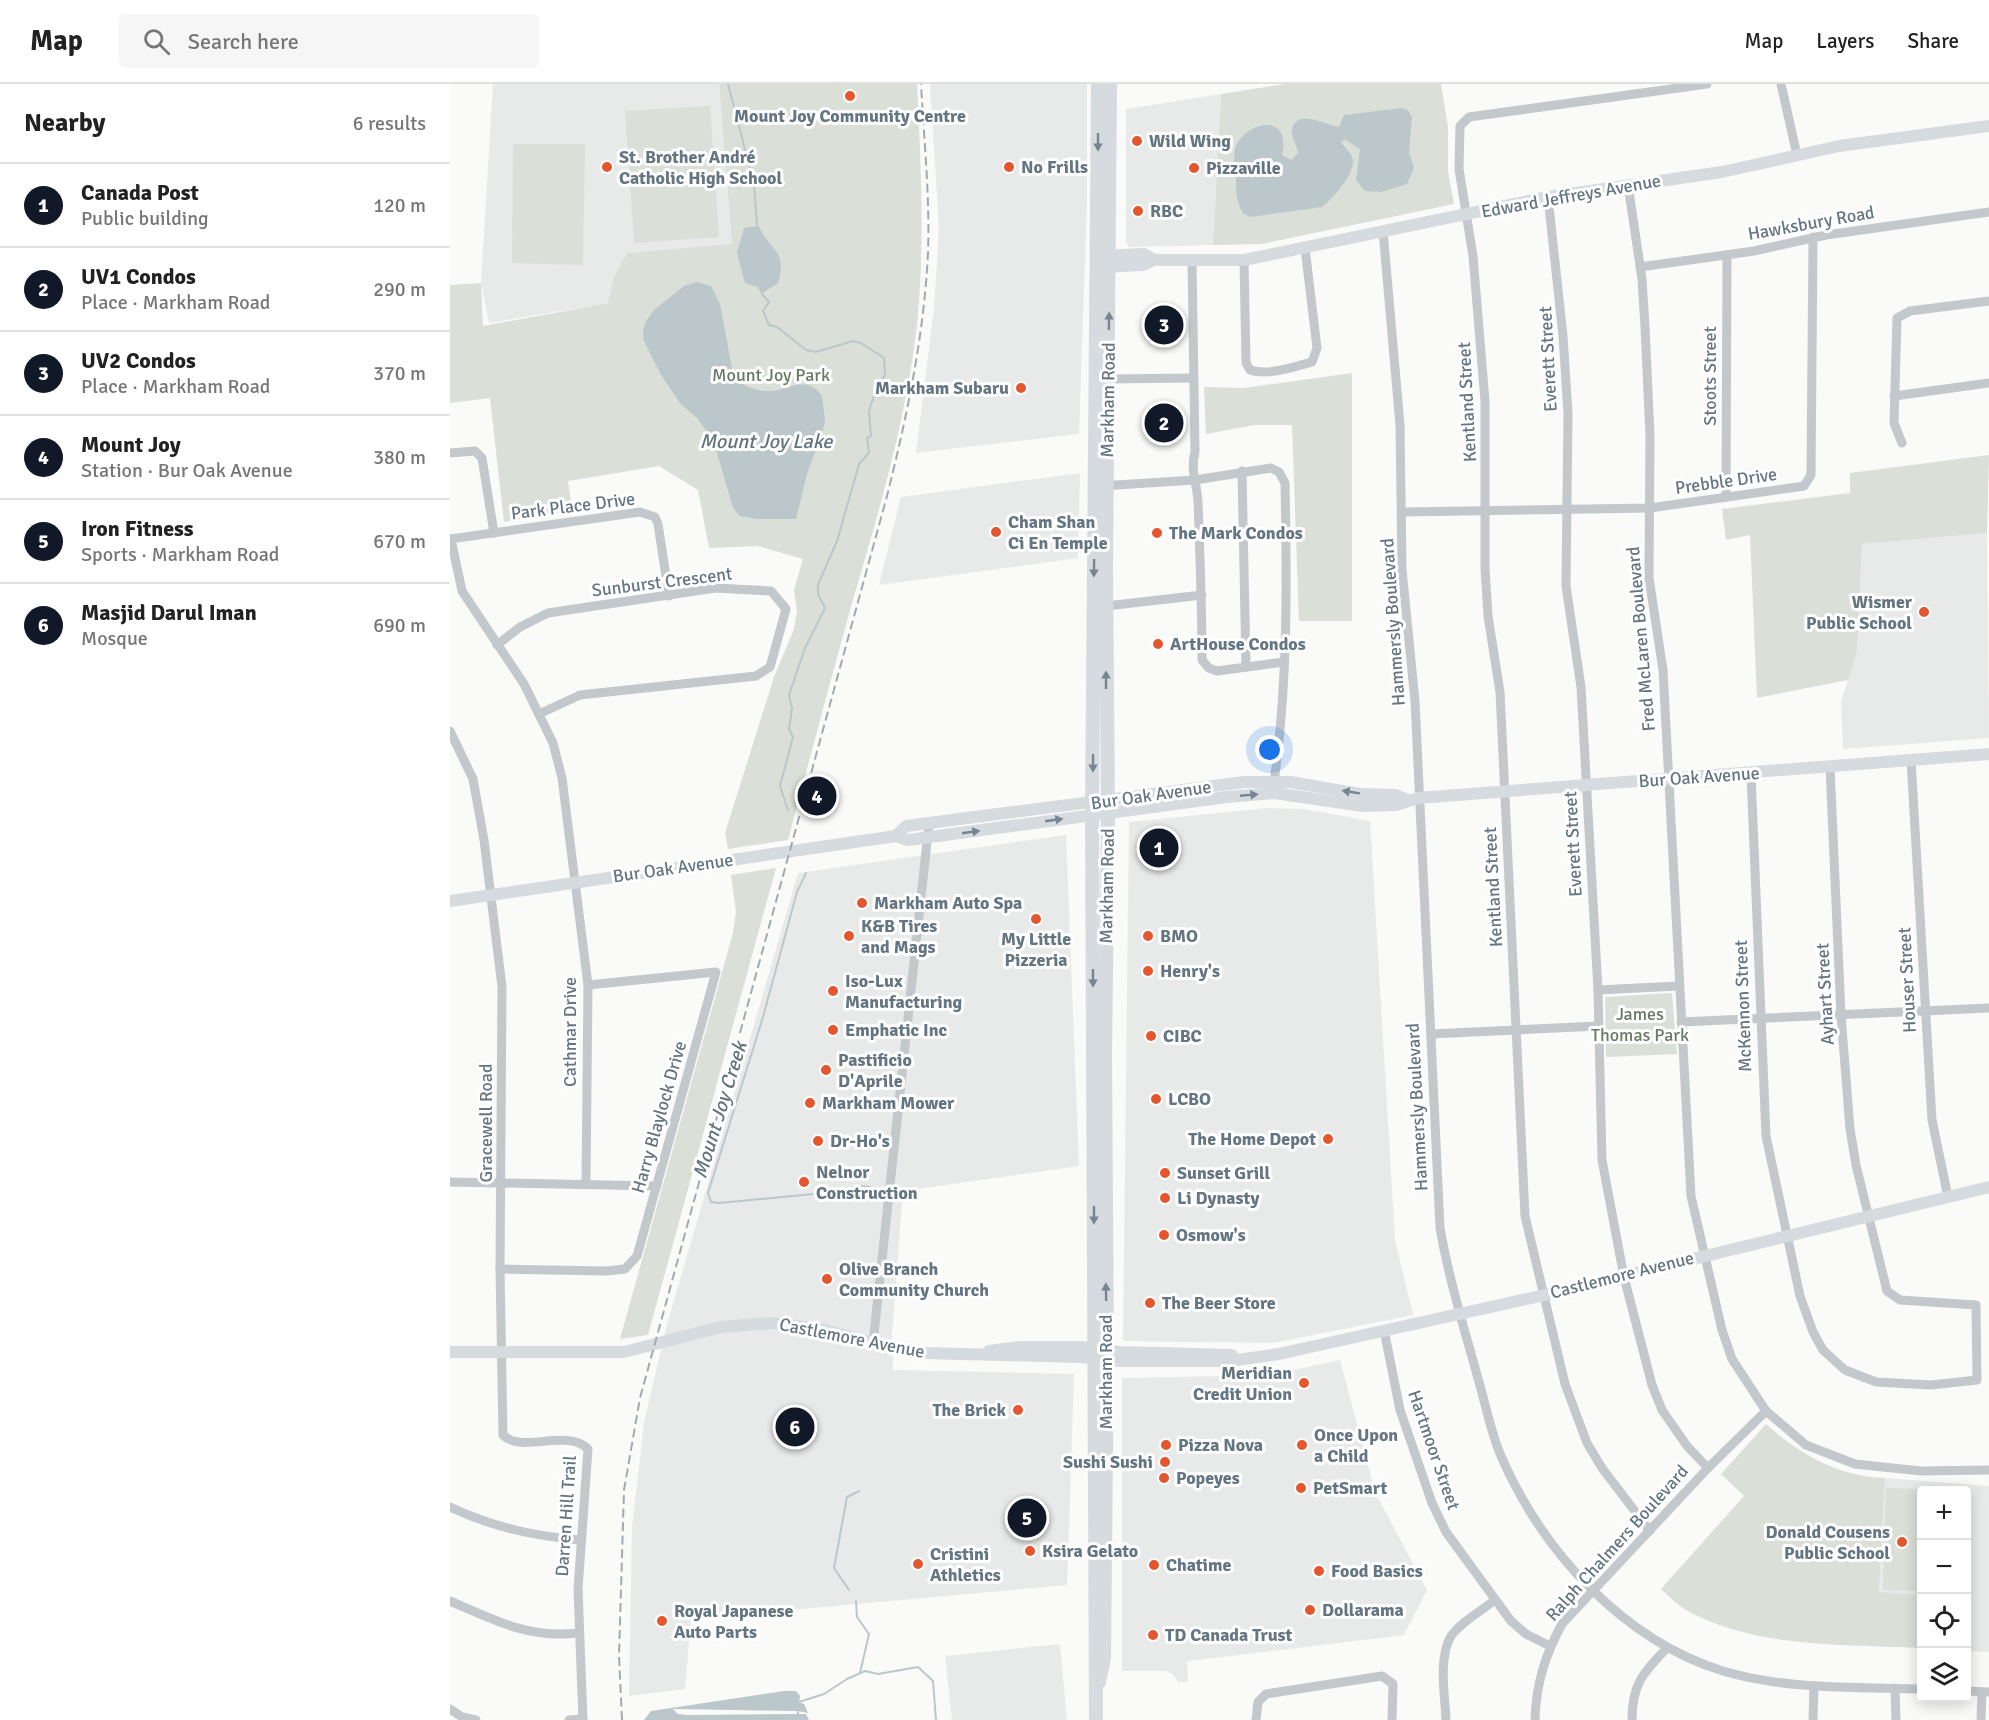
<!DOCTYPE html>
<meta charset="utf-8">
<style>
body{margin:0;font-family:Signika,sans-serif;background:#f6f6f6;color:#222}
.controls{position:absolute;right:18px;bottom:18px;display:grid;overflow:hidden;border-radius:6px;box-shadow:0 3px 15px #0003}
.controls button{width:54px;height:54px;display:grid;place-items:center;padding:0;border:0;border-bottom:2px solid #e0e0e0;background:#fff;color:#222;font:30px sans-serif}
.you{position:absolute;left:820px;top:666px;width:21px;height:21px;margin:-15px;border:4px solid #fff;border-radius:50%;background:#1a73e8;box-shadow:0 0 0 9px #1a73e833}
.badge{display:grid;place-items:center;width:39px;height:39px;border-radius:50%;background:#111827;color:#fff;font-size:20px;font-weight:700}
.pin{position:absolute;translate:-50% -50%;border:3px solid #fff;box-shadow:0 2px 6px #0006}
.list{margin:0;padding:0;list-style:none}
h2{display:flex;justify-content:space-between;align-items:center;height:78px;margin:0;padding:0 24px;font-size:26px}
h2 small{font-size:20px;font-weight:400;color:#767676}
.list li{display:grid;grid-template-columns:39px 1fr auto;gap:18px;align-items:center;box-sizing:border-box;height:84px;padding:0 24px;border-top:2px solid #e0e0e0}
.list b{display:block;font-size:22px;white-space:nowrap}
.list p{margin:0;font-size:20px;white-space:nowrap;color:#767676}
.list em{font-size:20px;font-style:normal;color:#767676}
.icon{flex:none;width:33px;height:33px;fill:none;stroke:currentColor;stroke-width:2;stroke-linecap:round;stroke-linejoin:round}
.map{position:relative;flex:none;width:1539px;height:1636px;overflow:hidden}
header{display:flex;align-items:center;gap:36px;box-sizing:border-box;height:84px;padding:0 30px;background:#fff;border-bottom:2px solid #e0e0e0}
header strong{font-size:28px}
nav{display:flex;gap:33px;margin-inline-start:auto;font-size:21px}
.search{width:420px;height:54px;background:#f6f6f6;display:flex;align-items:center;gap:15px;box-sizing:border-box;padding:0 21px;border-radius:6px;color:#767676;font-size:22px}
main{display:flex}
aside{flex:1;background:#fff}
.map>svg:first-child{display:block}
</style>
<header>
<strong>Map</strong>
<div class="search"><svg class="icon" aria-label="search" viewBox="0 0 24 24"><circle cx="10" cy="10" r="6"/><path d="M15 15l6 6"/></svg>Search here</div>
<nav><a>Map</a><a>Layers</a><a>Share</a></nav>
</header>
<main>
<aside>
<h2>Nearby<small>6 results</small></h2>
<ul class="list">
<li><span class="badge">1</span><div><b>Canada Post</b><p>Public building</p></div><em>120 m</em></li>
<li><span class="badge">2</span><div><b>UV1 Condos</b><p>Place · Markham Road</p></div><em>290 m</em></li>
<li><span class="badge">3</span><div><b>UV2 Condos</b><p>Place · Markham Road</p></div><em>370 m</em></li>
<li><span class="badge">4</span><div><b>Mount Joy</b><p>Station · Bur Oak Avenue</p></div><em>380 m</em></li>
<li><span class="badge">5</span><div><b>Iron Fitness</b><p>Sports · Markham Road</p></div><em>670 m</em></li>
<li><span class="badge">6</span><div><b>Masjid Darul Iman</b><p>Mosque</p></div><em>690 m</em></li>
</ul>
</aside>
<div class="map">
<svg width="1539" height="1636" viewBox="0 0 1539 1636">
<rect width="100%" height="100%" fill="#fafaf8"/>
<!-- built -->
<g fill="#e8e9e9">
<polygon points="43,0 269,0 282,161 177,169 158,219 39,239 31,199"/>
<polygon points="480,0 637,0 637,115 629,350 466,369 484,225 489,144"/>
<polygon points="771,10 763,161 679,163 676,158 676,25"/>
<polygon points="630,389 628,474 429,501 451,413"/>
<polygon points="1537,449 1539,654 1393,665 1391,617 1407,569 1412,460"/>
<polygon points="817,724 854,725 920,737 945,1156 963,1231 823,1259 673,1257 679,738"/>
<polygon points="616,751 629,1082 453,1107 442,1251 443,1286 624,1290 617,1501 241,1535 235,1605 179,1612 182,1443 194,1339 216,1244 348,789"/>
<polygon points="890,1276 925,1408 977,1506 954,1551 740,1577 737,1578 738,1598 728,1598 723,1590 716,1587 672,1587 672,1294 820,1291"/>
<polygon points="1435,1394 1539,1402 1539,1568 1517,1567 1516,1406 1472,1406 1471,1511 1429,1509"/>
<polygon points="610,1560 617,1636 502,1636 495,1572"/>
</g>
<!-- green -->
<g fill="#dadfd7">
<path d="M269,0H467C471,81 475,160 467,241C456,336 429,428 402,519C380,598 359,677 338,756L278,765L275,749L324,593L344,545L347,527L344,506L353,475L308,462L259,464L248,406L209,382L118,397L122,426L54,438L40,314L0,319V201L31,199L33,242L158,219L164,193L177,169L282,160Z"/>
<polygon points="835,0 991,0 998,43 998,88 1004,120 812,160 763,161 771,10"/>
<polygon points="260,22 269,153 184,159 175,27"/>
<polygon points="63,60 135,60 133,181 62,179"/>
<polygon points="902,289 902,537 849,537 842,341 804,341 756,350 754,303 794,304"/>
<polygon points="1539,371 1537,449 1412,460 1407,569 1398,596 1307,614 1300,451 1276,456 1272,425 1400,409 1400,389"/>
<polygon points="326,784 198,1251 170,1255 283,849 286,828 281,791"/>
<polygon points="1222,909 1227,970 1156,973 1155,913"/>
<path d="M1316,1340C1351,1371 1387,1392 1435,1394L1429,1508L1471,1511V1564C1393,1560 1307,1565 1236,1526C1227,1521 1219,1512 1211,1505L1294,1412L1271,1390Z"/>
<polygon points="1436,1404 1475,1405 1472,1406 1471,1507 1433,1506"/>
</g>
<!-- water -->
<g fill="#bbc7cb">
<path d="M951,24L958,26L962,33L959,68L964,84L957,100L931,108L915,107L906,96L910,65L896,56L891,57C893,63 900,67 902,73C908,87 882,115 872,123L800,133L793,129C786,118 786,106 786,93C785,85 783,73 785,65C792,39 842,25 832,71L841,76L848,69C847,62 841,53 842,46C845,23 879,42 889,43L894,31Z"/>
<path d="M309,142C319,167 338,165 328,199L311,210L308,203L295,199L287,169L294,144Z"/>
<path d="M247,198L261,202L270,220L284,295C294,301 303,306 315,307C337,309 355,288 372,312L375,337L372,349L357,390L346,435H307L290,432L283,424L264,358L248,335L230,319L210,289L194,257L193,247L196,237L204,226L234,202Z"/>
<polygon points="334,1607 346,1607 350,1612 349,1618 354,1620 358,1629 348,1627 223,1625 228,1630 237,1631 356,1630 359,1636 194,1636 201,1627"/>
</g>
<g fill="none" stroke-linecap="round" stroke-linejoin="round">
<!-- stream -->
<g stroke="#bbc7cb" stroke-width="2">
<polyline points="278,0 304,100 307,141"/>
<polyline points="312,210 319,218 313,227 319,241 327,243 356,266 366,268 403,257 411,259 434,274 435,292 428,299 419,327 421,352 417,354 419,369 409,380 387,457 368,501 368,510 375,524 355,564 339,611 342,625 339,645 343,653 330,702 338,726"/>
<polyline points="356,789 347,808 313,933 258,1109 261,1118 269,1119 384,1108 409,1102 420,1103"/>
<polyline points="399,1506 384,1484 397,1413 409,1407"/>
<polyline points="406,1517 407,1533 419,1550 410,1589"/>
<polyline points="349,1618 374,1610 397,1595 415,1587 428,1590 468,1583 483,1597 486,1636"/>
<polyline points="348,1630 348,1627"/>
</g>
<!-- street -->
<g stroke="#c3c8cc" stroke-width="9">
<polyline points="1331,0 1347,71"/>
<polyline points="1178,101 1192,195 1195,243 1200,351 1199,494 1213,586 1241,1112 1272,1246 1282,1275 1316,1327 1356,1361 1405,1380 1471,1387 1539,1386"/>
<polyline points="1098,113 1113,252 1118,329 1116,502 1131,603 1148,906 1152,1076 1174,1193 1202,1301 1212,1326 1237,1362 1258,1384"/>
<path d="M933,147L950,341L952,486L965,617L990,1144C999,1196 1015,1247 1029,1298C1036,1322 1041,1349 1051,1372C1092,1467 1173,1556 1273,1587C1337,1606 1405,1603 1472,1605"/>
<path d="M742,176L745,368C740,386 747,399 748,418C750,471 752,523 752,576L759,584L767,587L834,578"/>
<path d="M794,176L796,279L800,286C817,292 844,283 862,278L867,264L855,164"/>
<polyline points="1190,183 1304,167 1376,151 1539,128"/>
<polyline points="658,295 744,294"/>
<polyline points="1444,312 1539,299"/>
<polyline points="1452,359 1444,339 1447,234 1460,227 1539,217"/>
<polyline points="0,369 25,367 32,374 44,449"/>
<polyline points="792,387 796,583"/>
<path d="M651,402L745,396L821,384L829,388L835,399C837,499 838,599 824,698"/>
<polyline points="1276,413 1277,171"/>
<polyline points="953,428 1200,424 1354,402 1361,391 1363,153"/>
<polyline points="0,455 190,428 205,433 208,440 219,512"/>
<polyline points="1,455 12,507 74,600 103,659 112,694 138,901 136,1099"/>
<polyline points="656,522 752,511"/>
<polyline points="47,561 70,543 98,529 265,504 321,507 336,525 320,583 306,592 130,611 89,630"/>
<path d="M0,647L23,695L34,756L52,903L50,1185L53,1351C72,1370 117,1344 138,1365L128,1505L133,1636"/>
<polyline points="1461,676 1482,1036 1498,1113"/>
<polyline points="1301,690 1316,1052 1350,1212 1363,1248 1373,1266 1395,1286 1426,1298 1481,1301 1527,1296 1526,1221 1450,1216 1437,1207 1406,1081 1400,1045 1391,931 1380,683"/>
<polyline points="1148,906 1228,902"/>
<polyline points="1231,938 1539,924"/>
<polyline points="981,950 1148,942"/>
<polyline points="0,1098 207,1102"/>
<polyline points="50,1185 156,1187 175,1185 187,1172 266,888 138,901"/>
<polyline points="934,1246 950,1326 982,1419 996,1448 1061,1537 1076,1550 1100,1562"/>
<polyline points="423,1259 479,739"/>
<path d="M0,1423C43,1443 83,1452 130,1456"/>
<polyline points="1200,1447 1152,1384 1137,1359 1115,1300 1075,1132 1050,608 1038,532 1035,485 1035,317 1023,172 1009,85 1010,42 1019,33 1257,0"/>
<path d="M0,1517C44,1536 79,1555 128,1549"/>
<polyline points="1445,1604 1446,1636"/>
<polyline points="1516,1607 1539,1608"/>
<polyline points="0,1625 12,1633 26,1636"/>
<polyline points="119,1636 133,1635"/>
<polyline points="806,1636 808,1618 816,1610 932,1592 943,1600 942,1636"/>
<path d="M996,1636C995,1612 988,1574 1001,1552C1011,1538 1031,1527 1045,1516"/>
<path d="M1085,1636C1086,1600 1095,1571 1112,1540L1258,1384L1316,1327"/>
<path d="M1182,1636C1182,1600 1193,1589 1217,1564"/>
<polyline points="1363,1636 1364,1602"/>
<polyline points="1531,1636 1532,1608"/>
</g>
<!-- secondary -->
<g stroke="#d6dbdf" stroke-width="12">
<polyline points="650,172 694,170 704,176"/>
<polyline points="651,183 693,181 704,176 794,176 1098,113 1272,88 1389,62 1539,42"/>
<polyline points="446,752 456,742 794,698 840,698 910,710 946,711 958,716"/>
<polyline points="0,817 446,752 458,756 777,713 824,709 913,722 946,721 968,714 1539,670"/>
<polyline points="539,1267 569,1263 631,1263 670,1268 782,1271"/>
<polyline points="0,1268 174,1268 271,1243 322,1239 371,1245 443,1264 474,1269 631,1273 670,1277 780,1277 829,1270 1095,1211 1539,1103"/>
</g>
<!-- primary -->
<g stroke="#d6dbdf" stroke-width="14">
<polyline points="649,1598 654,1574 657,1266 655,969 658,729 656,483 660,0"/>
<polyline points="646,1636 642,731 648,0"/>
</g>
<!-- rail -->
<path stroke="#a2aab0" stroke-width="2" stroke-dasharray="9 4.5" stroke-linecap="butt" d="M172,1636L169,1572L174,1406L190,1314L437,412C457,332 474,252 478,169C480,113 474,56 471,0"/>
</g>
<!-- one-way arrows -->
<defs><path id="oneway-solid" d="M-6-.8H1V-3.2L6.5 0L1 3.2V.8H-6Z" transform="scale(1.5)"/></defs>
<g fill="#768591">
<use href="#oneway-solid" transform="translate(648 58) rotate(90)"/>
<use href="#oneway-solid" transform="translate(659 237) rotate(-89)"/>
<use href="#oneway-solid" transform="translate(644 484) rotate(91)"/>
<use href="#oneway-solid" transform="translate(656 596) rotate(-90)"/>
<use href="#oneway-solid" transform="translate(643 679) rotate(90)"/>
<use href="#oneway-solid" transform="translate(901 708) rotate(-171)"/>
<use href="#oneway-solid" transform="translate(799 711) rotate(-5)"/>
<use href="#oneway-solid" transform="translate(604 736) rotate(-8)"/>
<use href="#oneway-solid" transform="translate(521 748) rotate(-8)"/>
<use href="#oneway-solid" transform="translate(643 894) rotate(90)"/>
<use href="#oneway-solid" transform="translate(644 1131) rotate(90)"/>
<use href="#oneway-solid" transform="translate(656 1208) rotate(-91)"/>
</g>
<!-- markers -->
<g fill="#e4572e" stroke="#fff" stroke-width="2">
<circle cx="400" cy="12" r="6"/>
<circle cx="687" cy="57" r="6"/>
<circle cx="157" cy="83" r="6"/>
<circle cx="559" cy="83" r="6"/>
<circle cx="744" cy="84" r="6"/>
<circle cx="688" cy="127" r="6"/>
<circle cx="571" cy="304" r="6"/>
<circle cx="546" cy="448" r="6"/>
<circle cx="707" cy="449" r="6"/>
<circle cx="1474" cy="528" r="6"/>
<circle cx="708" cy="560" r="6"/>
<circle cx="412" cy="819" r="6"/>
<circle cx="586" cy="835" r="6"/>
<circle cx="399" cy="852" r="6"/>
<circle cx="698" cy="852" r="6"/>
<circle cx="698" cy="887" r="6"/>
<circle cx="383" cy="907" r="6"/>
<circle cx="383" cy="946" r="6"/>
<circle cx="701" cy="952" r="6"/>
<circle cx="376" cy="986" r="6"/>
<circle cx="706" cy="1015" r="6"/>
<circle cx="360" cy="1019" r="6"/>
<circle cx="878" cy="1055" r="6"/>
<circle cx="368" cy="1057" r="6"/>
<circle cx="715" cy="1089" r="6"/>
<circle cx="354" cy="1098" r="6"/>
<circle cx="715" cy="1114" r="6"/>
<circle cx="714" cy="1151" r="6"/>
<circle cx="377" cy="1195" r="6"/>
<circle cx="700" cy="1219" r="6"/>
<circle cx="854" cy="1299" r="6"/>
<circle cx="568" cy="1326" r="6"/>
<circle cx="716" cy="1361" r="6"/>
<circle cx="852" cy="1361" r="6"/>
<circle cx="715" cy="1378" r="6"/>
<circle cx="714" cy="1394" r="6"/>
<circle cx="851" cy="1404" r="6"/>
<circle cx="1452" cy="1458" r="6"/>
<circle cx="580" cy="1467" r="6"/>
<circle cx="468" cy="1480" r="6"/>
<circle cx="704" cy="1481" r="6"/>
<circle cx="869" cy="1487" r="6"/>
<circle cx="860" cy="1526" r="6"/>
<circle cx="212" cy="1537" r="6"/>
<circle cx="703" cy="1551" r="6"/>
</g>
<g text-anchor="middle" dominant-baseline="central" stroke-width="6" stroke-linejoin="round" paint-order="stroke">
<!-- poi labels -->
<g font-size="18" font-weight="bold" fill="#657683" stroke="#fff" text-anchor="start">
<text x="400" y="32" text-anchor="middle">Mount Joy Community Centre</text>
<text x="699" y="57">Wild Wing</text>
<text x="169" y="73">St. Brother André<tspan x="169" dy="21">Catholic High School</tspan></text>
<text x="571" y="83">No Frills</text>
<text x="756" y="84">Pizzaville</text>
<text x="700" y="127">RBC</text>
<text x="559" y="304" text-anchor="end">Markham Subaru</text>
<text x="558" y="438">Cham Shan<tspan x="558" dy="21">Ci En Temple</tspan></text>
<text x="719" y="449">The Mark Condos</text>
<text x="1462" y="518" text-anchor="end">Wismer<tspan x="1462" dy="21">Public School</tspan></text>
<text x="720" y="560">ArtHouse Condos</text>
<text x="424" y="819">Markham Auto Spa</text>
<text x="411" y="842">K&amp;B Tires<tspan x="411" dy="21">and Mags</tspan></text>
<text x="710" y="852">BMO</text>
<text x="586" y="855" text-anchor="middle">My Little<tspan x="586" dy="21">Pizzeria</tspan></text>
<text x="710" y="887">Henry's</text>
<text x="395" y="897">Iso-Lux<tspan x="395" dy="21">Manufacturing</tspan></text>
<text x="395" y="946">Emphatic Inc</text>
<text x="713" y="952">CIBC</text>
<text x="388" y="976">Pastificio<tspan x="388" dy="21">D'Aprile</tspan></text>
<text x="718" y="1015">LCBO</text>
<text x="372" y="1019">Markham Mower</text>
<text x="866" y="1055" text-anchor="end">The Home Depot</text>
<text x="380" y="1057">Dr-Ho's</text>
<text x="366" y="1088">Nelnor<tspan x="366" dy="21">Construction</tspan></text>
<text x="727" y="1089">Sunset Grill</text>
<text x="727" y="1114">Li Dynasty</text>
<text x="726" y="1151">Osmow's</text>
<text x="389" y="1185">Olive Branch<tspan x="389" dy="21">Community Church</tspan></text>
<text x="712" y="1219">The Beer Store</text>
<text x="842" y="1289" text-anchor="end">Meridian<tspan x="842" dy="21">Credit Union</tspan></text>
<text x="556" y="1326" text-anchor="end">The Brick</text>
<text x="864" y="1351">Once Upon<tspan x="864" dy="21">a Child</tspan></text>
<text x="728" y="1361">Pizza Nova</text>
<text x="703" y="1378" text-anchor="end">Sushi Sushi</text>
<text x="726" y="1394">Popeyes</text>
<text x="863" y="1404">PetSmart</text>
<text x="1440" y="1448" text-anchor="end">Donald Cousens<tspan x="1440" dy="21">Public School</tspan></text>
<text x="592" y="1467">Ksira Gelato</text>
<text x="480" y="1470">Cristini<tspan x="480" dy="21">Athletics</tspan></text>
<text x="716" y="1481">Chatime</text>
<text x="881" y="1487">Food Basics</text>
<text x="872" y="1526">Dollarama</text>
<text x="224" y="1527">Royal Japanese<tspan x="224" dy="21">Auto Parts</tspan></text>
<text x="715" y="1551">TD Canada Trust</text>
</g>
<!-- street labels -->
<g font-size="18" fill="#657683" stroke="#fff">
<text transform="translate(1121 112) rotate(-10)">Edward Jeffreys Avenue</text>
<text transform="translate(1361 139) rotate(-10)">Hawksbury Road</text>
<text transform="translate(1098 275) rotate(-93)">Everett Street</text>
<text transform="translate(1260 292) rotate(-90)">Stoots Street</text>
<text transform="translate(658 316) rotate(-89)">Markham Road</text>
<text transform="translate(1017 318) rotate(-93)">Kentland Street</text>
<text transform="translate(1276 397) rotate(-8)">Prebble Drive</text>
<text transform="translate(123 422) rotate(-7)">Park Place Drive</text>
<text transform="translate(212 498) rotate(-7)">Sunburst Crescent</text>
<text transform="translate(943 538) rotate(-94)">Hammersly Boulevard</text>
<text transform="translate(1191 555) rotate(-95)">Fred McLaren Boulevard</text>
<text transform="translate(1249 693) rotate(-4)">Bur Oak Avenue</text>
<text transform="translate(701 711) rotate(-8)">Bur Oak Avenue</text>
<text transform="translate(1123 760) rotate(-93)">Everett Street</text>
<text transform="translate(223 784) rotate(-8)">Bur Oak Avenue</text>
<text transform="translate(657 802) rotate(-89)">Markham Road</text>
<text transform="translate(1043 803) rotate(-93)">Kentland Street</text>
<text transform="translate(1457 896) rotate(-93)">Houser Street</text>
<text transform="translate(1375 910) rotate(-93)">Ayhart Street</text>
<text transform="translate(1293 922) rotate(-92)">McKennon Street</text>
<text transform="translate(120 948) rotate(-90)">Cathmar Drive</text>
<text transform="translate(967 1023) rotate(-93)">Hammersly Boulevard</text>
<text transform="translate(209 1033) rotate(-74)">Harry Blaylock Drive</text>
<text transform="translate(36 1039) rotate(-90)">Gracewell Road</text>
<text transform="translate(1172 1191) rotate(-14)">Castlemore Avenue</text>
<text transform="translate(402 1254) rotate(11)">Castlemore Avenue</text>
<text transform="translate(656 1288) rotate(-90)">Markham Road</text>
<text transform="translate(984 1366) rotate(71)">Hartmoor Street</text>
<text transform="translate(116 1432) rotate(-86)">Darren Hill Trail</text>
<text transform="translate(1167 1459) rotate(-48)">Ralph Chalmers Boulevard</text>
</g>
<!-- park labels -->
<g font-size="18" fill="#687a64" stroke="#fff">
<text x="321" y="291">Mount Joy Park</text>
<text x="1190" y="930">James<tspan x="1190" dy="21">Thomas Park</tspan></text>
</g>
<!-- water labels -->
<g font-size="20" font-style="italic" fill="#60757c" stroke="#fff">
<text x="316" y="357">Mount Joy Lake</text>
<text transform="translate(270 1026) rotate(-73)">Mount Joy Creek</text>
</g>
</g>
</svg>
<div class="controls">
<button>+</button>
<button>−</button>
<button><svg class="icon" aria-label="locate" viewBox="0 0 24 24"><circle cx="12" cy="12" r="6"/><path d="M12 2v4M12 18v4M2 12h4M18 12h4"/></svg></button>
<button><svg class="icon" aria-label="layers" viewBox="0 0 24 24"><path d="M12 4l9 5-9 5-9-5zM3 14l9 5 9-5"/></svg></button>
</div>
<div class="you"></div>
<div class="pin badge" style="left:709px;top:764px">1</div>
<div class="pin badge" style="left:714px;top:339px">2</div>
<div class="pin badge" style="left:714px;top:241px">3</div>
<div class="pin badge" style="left:367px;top:712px">4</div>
<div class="pin badge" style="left:577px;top:1434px">5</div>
<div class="pin badge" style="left:345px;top:1343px">6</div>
</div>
</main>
